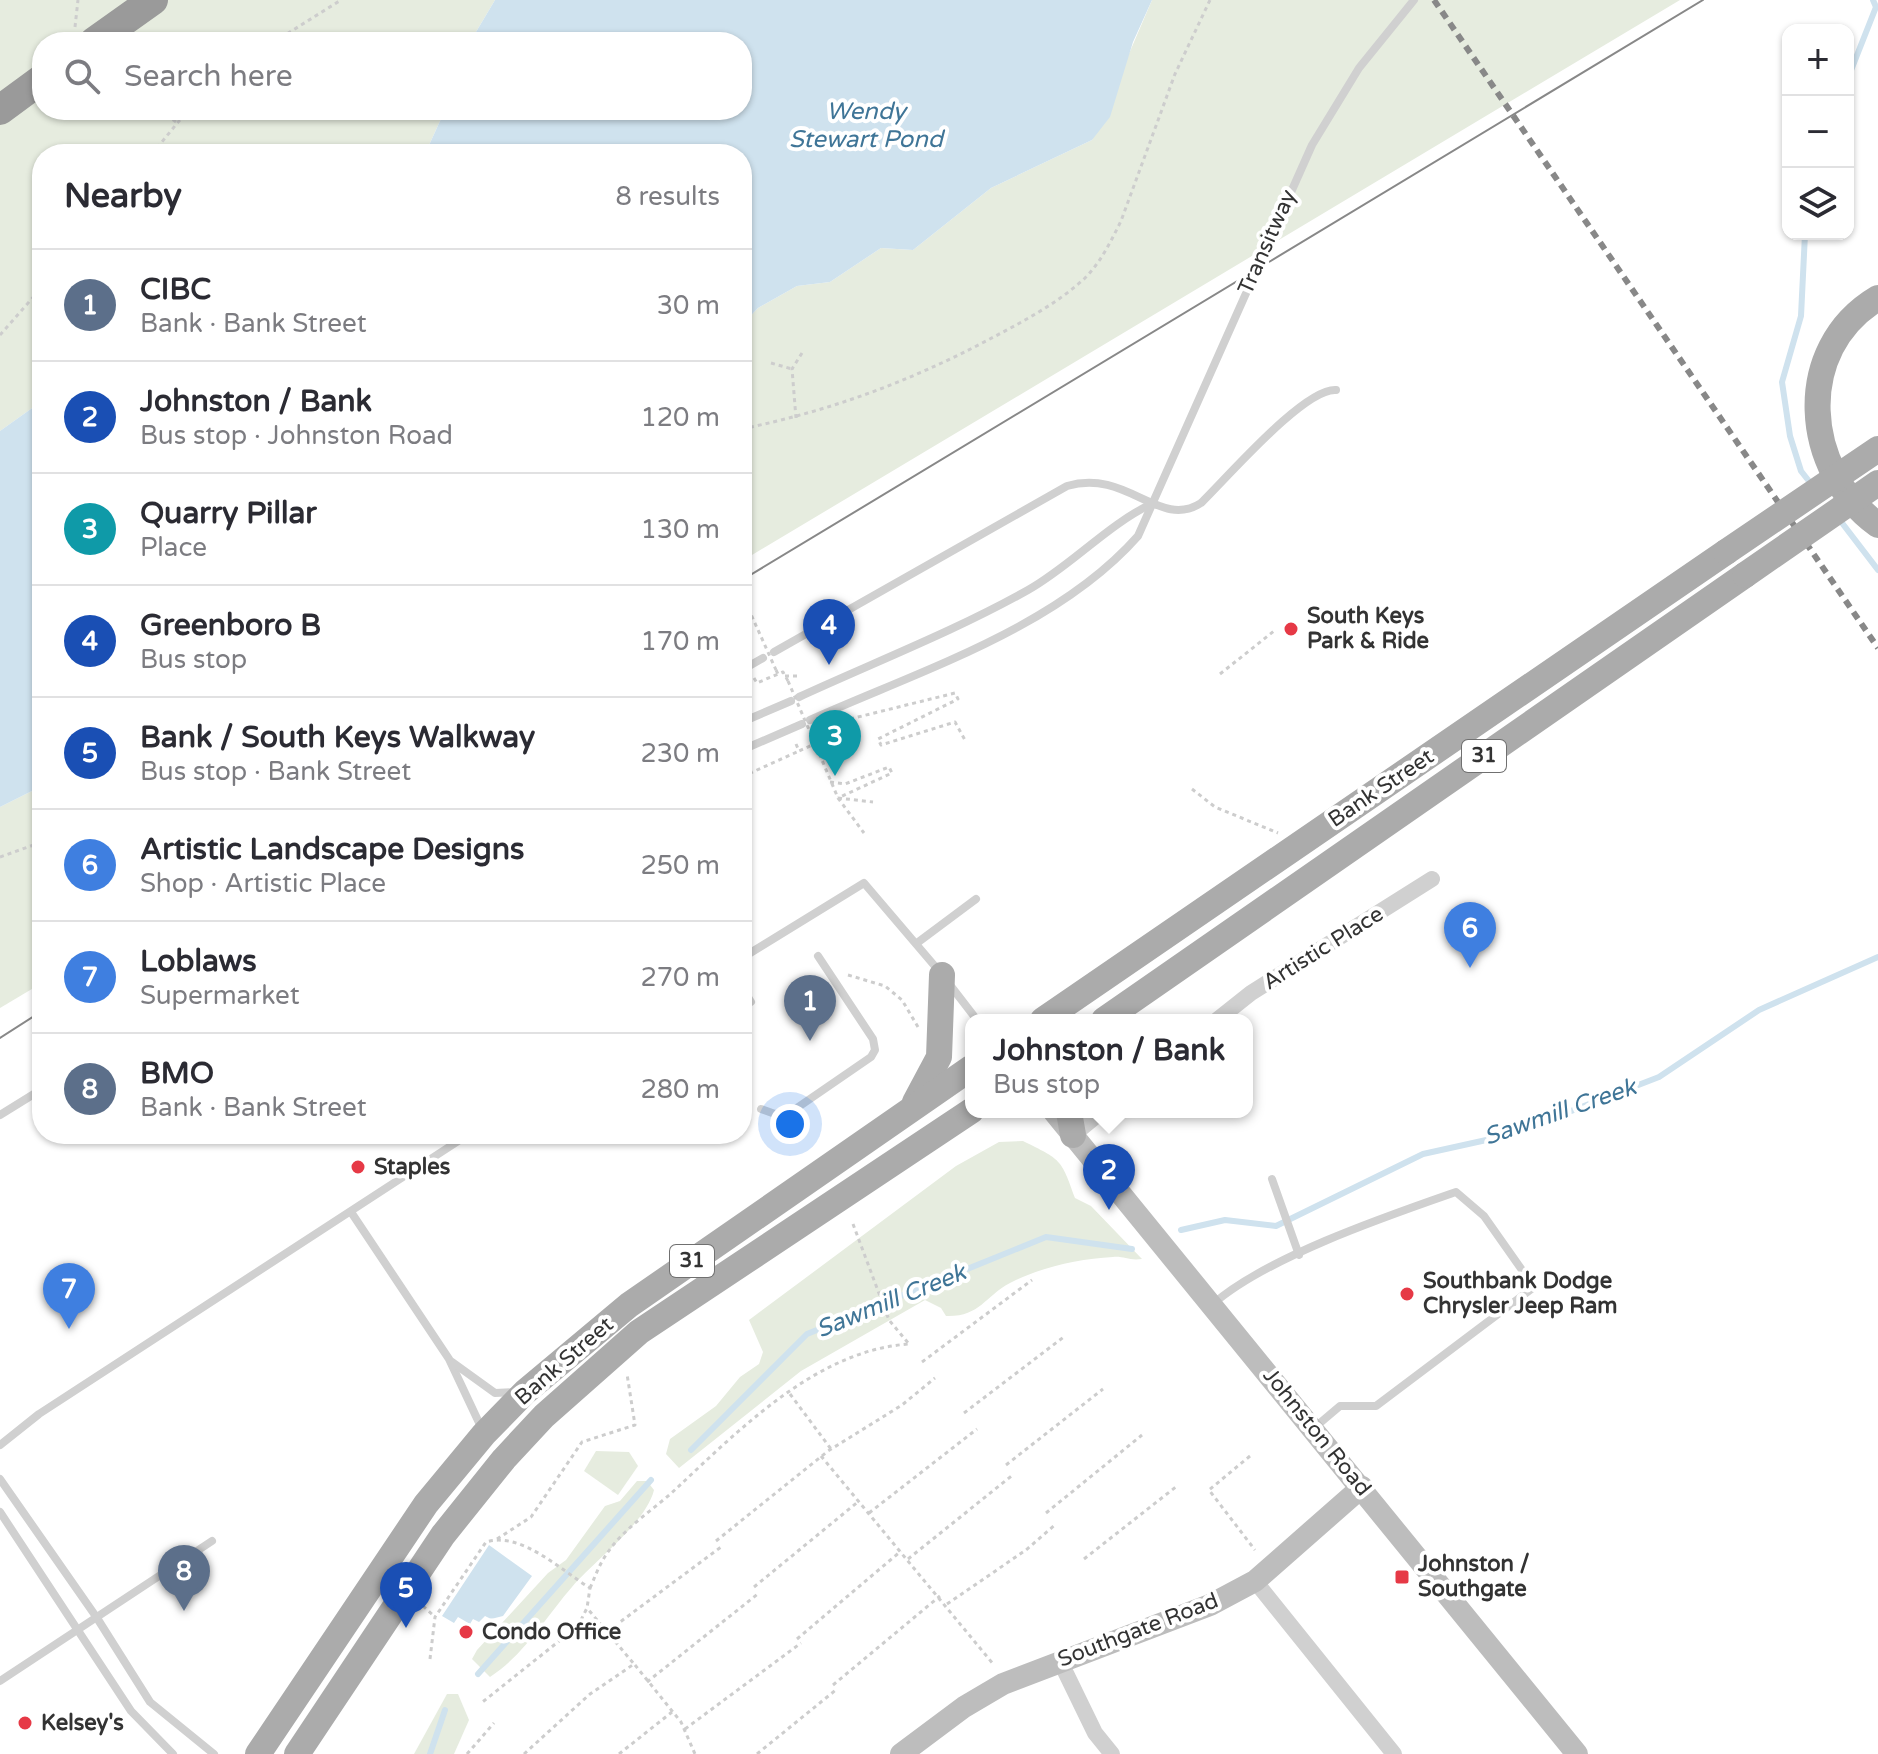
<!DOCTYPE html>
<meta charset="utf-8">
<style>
body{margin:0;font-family:"Varela Round",sans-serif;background:#f7f7f7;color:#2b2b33}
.controls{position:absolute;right:24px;top:24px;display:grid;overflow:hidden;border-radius:16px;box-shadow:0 2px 6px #0004}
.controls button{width:72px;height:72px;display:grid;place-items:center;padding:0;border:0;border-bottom:2px solid #e1e1e2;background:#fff;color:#2b2b33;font:40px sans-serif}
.you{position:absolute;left:790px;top:1124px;width:28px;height:28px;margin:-20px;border:6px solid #fff;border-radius:50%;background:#1a73e8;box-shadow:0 0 0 12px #1a73e833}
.badge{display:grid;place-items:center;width:52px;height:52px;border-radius:50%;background:#7c3aed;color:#fff;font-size:26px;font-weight:700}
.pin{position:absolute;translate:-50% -66px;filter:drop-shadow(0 2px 4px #0008)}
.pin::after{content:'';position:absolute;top:42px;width:28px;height:24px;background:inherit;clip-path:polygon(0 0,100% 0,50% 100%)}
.popup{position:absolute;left:965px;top:1014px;width:288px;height:104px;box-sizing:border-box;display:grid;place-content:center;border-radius:16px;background:#fff;filter:drop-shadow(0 2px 6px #0005);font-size:26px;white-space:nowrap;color:#7c7c81}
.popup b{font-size:30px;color:#2b2b33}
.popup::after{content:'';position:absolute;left:50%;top:100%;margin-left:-16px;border:16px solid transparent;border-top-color:#fff}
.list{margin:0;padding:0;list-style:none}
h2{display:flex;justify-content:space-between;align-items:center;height:104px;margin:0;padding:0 32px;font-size:34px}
h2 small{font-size:26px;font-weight:400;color:#7c7c81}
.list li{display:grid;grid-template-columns:52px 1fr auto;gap:24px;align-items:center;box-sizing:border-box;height:112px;padding:0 32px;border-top:2px solid #e1e1e2}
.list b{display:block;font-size:30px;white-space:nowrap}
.list p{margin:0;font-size:26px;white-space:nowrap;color:#7c7c81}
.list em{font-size:26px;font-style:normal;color:#7c7c81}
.icon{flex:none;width:44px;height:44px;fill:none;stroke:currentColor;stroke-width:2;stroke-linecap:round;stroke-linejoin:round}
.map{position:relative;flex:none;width:1878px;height:1754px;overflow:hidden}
.search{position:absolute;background:#fff;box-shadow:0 2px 6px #0004;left:32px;top:32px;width:720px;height:88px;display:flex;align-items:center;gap:20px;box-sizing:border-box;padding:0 28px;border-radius:32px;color:#7c7c81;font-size:30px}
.panel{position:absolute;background:#fff;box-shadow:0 2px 6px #0004;left:32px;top:144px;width:720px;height:1000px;border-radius:32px}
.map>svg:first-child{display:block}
</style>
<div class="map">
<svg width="1878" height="1754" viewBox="0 0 1878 1754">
<rect width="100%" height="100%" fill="#fff"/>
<!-- green -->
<g fill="#e6ecdf">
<polygon points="0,0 495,0 470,42 42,42 42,110 445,110 425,154 42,154 42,401 0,431"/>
<polygon points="1152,0 1680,0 742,561 742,325 758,308 797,286 830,282 881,248 913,250 991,188 1092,140"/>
<polygon points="42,786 42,983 0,1008 0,807"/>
<path d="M1023,1141C1061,1160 1061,1158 1075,1198L1091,1206L1142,1259C1129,1261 1124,1256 1113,1257C1078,1259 1041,1267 1010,1283C984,1297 980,1317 946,1316L941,1308L925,1300L801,1371L679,1468L666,1454L670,1439L716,1406L740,1377L759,1364L763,1352L749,1320L956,1166L999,1142Z"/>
<polygon points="596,1451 629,1452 638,1466 618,1495 584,1471"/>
<path d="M637,1481H647L654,1490C646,1523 595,1560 572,1587C545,1618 525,1654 490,1677L472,1659L477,1650L548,1573L566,1560L605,1506L620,1501Z"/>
<polygon points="447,1694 458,1694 469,1720 454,1754 414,1754"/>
</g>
<!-- water -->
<g fill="#cfe2ee">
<polygon points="495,0 1152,0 1133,42 1110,117 1092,140 991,188 913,250 881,248 830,282 797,286 758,308 742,325 742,154 425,154 445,110 742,110 742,42 470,42"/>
<polygon points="42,401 42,786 0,807 0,431"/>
<polygon points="489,1545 532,1576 503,1616 491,1619 485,1616 479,1622 473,1619 470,1624 458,1617 454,1623 442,1616"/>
</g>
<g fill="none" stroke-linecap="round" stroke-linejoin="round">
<!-- stream -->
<g stroke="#cfe2ee" stroke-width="6">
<polyline points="1848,78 1876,7 1873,0"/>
<polyline points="1805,234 1801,316 1782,382 1790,436 1801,471 1812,485"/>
<polyline points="1839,519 1878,570"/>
<polyline points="1181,1230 1225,1220 1276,1226 1423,1154 1509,1135 1659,1077 1759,1010 1878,957"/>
<polyline points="691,1450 807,1334 1046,1237 1132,1249"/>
<polyline points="478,1674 651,1480"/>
<polyline points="430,1754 445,1710"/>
</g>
<!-- path -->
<g stroke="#cdcdcd" stroke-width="3" stroke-dasharray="4 4" stroke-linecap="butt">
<polyline points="75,27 78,0"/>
<polyline points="274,42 341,0"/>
<polyline points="160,110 176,122"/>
<polyline points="152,154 188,110"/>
<polyline points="0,335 42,287"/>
<polyline points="771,363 792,369"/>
<polyline points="796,418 792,369 802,353"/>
<path d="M742,429C832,410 906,383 988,340C1022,322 1057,304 1085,278C1101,262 1111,241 1121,221L1175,74L1210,0"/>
<polyline points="742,596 745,601"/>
<polyline points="776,670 778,674 783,672 788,681"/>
<polyline points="1220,674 1274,631"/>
<polyline points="785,676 799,676"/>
<polyline points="754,678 757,683 778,674"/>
<polyline points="850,719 955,693 958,699 878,739 881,745 955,722 966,742"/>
<polyline points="813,739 838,798 864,833"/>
<polyline points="796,744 799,751 832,736 829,729"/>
<polyline points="742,773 746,775 799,751"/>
<polyline points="830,782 845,784 889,767 892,773 838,798"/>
<polyline points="1192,789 1215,807 1278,833"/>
<polyline points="838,798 873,802"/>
<polyline points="0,857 42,842"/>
<polyline points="848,975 885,986 902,1000 918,1027"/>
<polyline points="853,1224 889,1320 909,1344"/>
<polyline points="922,1362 1032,1280"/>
<polyline points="790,1394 831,1449"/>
<polyline points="964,1413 1065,1336"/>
<polyline points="821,1456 994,1665"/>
<polyline points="1250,1456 1209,1490 1255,1550"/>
<polyline points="1006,1465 1103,1389"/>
<polyline points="869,1513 977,1429"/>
<polyline points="1046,1513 1142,1435"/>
<polyline points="497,1539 531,1517 582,1442 635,1425 627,1374"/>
<polyline points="716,1541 828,1451 902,1405 935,1378"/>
<polyline points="908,1559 1014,1474"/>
<polyline points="1084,1559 1177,1486"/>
<polyline points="754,1587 859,1501"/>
<path d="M590,1588C595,1577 599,1565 606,1555C623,1528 655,1509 678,1487C741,1428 818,1350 909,1344"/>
<polyline points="947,1604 1026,1550 1056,1524"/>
<polyline points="423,1606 435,1617"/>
<polyline points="608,1631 721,1547"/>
<polyline points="797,1639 901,1551"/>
<path d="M430,1659L435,1617L486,1542C521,1531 562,1571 590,1588L587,1608L578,1626L480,1704"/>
<polyline points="635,1665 681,1722 695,1754"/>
<polyline points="647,1682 759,1593"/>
<polyline points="833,1685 940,1596"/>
<polyline points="685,1729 801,1643"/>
<polyline points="467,1754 494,1723"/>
<polyline points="524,1754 590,1694 634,1664 587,1608"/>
<polyline points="619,1754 672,1712"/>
<polyline points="757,1754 837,1689"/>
</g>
<!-- lane -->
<g stroke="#d0d0d0" stroke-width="8">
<path d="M774,652L1067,486C1127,468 1159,530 1201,503C1227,478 1304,388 1336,390"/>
<polyline points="742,670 763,658"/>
<path d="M799,697C875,662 955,631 1028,590C1072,565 1107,525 1153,503"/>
<path d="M810,720C919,671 1057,628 1138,536L1312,145L1359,68L1414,0"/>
<polyline points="742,722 791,701"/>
<polyline points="742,750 802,724"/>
<polyline points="917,943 976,899"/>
<polyline points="742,958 864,883 939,971"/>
<polyline points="950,985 977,1020"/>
<polyline points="742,988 751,1002"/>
<polyline points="761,1109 775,1114 791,1112 871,1057 875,1050 873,1039 818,956"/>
<polyline points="0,1115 42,1089"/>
<polyline points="1272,1179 1299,1255"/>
<polyline points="351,1212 449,1359 482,1429"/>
<path d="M1213,1304C1267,1257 1387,1216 1456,1192L1484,1216L1534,1287L1376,1406H1340L1314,1428"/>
<polyline points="452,1362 495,1393 517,1392"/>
<polyline points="0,1445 39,1414 469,1134"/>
<polyline points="0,1479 97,1618 150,1702 214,1754"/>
<polyline points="0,1512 131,1711 173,1754"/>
<polyline points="0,1681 212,1541"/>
</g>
<!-- street -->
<g stroke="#d0d0d0" stroke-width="16">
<polyline points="1217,1020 1251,993 1432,879"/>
<polyline points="1073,1135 1101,1112"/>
<polyline points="1255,1581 1394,1754"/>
<polyline points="1060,1661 1095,1733 1112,1754"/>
</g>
<!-- secondary -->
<g stroke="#bdbdbd" stroke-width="22">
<polyline points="1054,1112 1577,1754"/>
<polyline points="901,1754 964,1707 1003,1684 1210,1605 1255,1581 1362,1487"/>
</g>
<!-- primary -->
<g stroke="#ababab" stroke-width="26">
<path d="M1878,298C1792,349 1803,471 1878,525"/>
<polyline points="1043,1020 1726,552"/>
<polyline points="1104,1020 1745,575"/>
<polyline points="915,1102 939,1057 942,975"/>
<polyline points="1069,1112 1073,1135"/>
<polyline points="258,1754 426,1504 484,1434 525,1392 629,1305 971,1068"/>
<polyline points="297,1754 443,1535 504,1459 544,1416 639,1332 971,1111"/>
</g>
<!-- highway -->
<g stroke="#9a9a9a" stroke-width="30">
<polyline points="94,42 153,0"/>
<polyline points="0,110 42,79"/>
</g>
<!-- tram -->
<g stroke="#888" stroke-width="2">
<polyline points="742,580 1703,0"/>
<polyline points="0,1038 42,1011"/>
</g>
<!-- rail -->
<polyline stroke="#888" stroke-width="6" stroke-dasharray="8 6" stroke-linecap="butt" points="1434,0 1878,648"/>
<!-- path-bridge -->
<g stroke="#cdcdcd" stroke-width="3" stroke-dasharray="4 4" stroke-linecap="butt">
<polyline points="745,601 776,670"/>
<polyline points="788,681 813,739"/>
</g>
<!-- primary-bridge -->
<g stroke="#ababab" stroke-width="26">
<polyline points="1726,552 1878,449"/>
<polyline points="1745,575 1878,483"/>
</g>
</g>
<!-- markers -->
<g fill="#e63946" stroke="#fff" stroke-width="3">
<circle cx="1291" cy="629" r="8"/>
<circle cx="358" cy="1167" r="8"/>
<circle cx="1407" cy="1294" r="8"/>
<rect x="1394" y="1569" width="16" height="16" rx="4"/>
<circle cx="466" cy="1632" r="8"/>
<circle cx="25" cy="1723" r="8"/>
</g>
<g text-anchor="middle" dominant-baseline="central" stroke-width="8" stroke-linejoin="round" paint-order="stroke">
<!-- shield labels -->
<g fill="#fff" stroke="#707070" stroke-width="2">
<rect x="1462" y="740" width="44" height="32" rx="6"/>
<rect x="670" y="1245" width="44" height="32" rx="6"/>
</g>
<g font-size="20" font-weight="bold" fill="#333">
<text x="1484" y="756">31</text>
<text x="692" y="1261">31</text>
</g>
<!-- street labels -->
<g font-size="22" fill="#333" stroke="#fff">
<text transform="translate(1267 242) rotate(-66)">Transitway</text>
<text transform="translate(1381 788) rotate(-34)">Bank Street</text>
<text transform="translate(1323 948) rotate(-32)">Artistic Place</text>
<text transform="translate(564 1361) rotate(-41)">Bank Street</text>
<text transform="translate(1317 1432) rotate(51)">Johnston Road</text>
<text transform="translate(1138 1630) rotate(-21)">Southgate Road</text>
</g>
<!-- poi labels -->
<g font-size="22" font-weight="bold" fill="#333" stroke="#fff" text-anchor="start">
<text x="1307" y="616">South Keys<tspan x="1307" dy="25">Park &amp; Ride</tspan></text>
<text x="374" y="1167">Staples</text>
<text x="1423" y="1281">Southbank Dodge<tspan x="1423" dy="25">Chrysler Jeep Ram</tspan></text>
<text x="1418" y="1564">Johnston /<tspan x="1418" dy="25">Southgate</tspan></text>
<text x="482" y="1632">Condo Office</text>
<text x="41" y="1723">Kelsey's</text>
</g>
<!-- water labels -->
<g font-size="24" font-style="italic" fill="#3f7597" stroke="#fff">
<text x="866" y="111">Wendy<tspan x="866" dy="28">Stewart Pond</tspan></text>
<text transform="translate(1560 1112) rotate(-19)">Sawmill Creek</text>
<text transform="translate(891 1301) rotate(-22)">Sawmill Creek</text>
</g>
</g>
</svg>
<div class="controls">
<button>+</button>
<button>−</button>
<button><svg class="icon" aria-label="layers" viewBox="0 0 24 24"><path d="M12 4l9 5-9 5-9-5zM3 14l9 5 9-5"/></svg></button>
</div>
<div class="you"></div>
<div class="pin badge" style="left:810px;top:1041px;background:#5c6f8a">1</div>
<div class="pin badge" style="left:1109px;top:1210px;background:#1a4fb4">2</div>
<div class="popup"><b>Johnston / Bank</b>Bus stop</div>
<div class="pin badge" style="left:835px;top:776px;background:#0f9aa8">3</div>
<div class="pin badge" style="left:829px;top:665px;background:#1a4fb4">4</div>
<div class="pin badge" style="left:406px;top:1628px;background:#1a4fb4">5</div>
<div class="pin badge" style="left:1470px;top:968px;background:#3f7fe0">6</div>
<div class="pin badge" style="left:69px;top:1329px;background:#3f7fe0">7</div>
<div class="pin badge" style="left:184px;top:1611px;background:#5c6f8a">8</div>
<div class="search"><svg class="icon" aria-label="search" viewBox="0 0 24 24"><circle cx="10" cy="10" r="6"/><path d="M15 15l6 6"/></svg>Search here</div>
<section class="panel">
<h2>Nearby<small>8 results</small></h2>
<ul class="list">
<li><span class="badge" style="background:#5c6f8a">1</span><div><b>CIBC</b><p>Bank · Bank Street</p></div><em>30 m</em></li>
<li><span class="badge" style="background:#1a4fb4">2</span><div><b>Johnston / Bank</b><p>Bus stop · Johnston Road</p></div><em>120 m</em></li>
<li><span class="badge" style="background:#0f9aa8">3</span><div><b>Quarry Pillar</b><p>Place</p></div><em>130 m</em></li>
<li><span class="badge" style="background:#1a4fb4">4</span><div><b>Greenboro B</b><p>Bus stop</p></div><em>170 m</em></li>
<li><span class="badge" style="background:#1a4fb4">5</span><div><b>Bank / South Keys Walkway</b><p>Bus stop · Bank Street</p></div><em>230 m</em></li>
<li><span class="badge" style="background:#3f7fe0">6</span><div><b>Artistic Landscape Designs</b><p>Shop · Artistic Place</p></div><em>250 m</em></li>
<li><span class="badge" style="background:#3f7fe0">7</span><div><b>Loblaws</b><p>Supermarket</p></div><em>270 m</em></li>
<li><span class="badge" style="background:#5c6f8a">8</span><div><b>BMO</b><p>Bank · Bank Street</p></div><em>280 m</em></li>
</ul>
</section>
</div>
